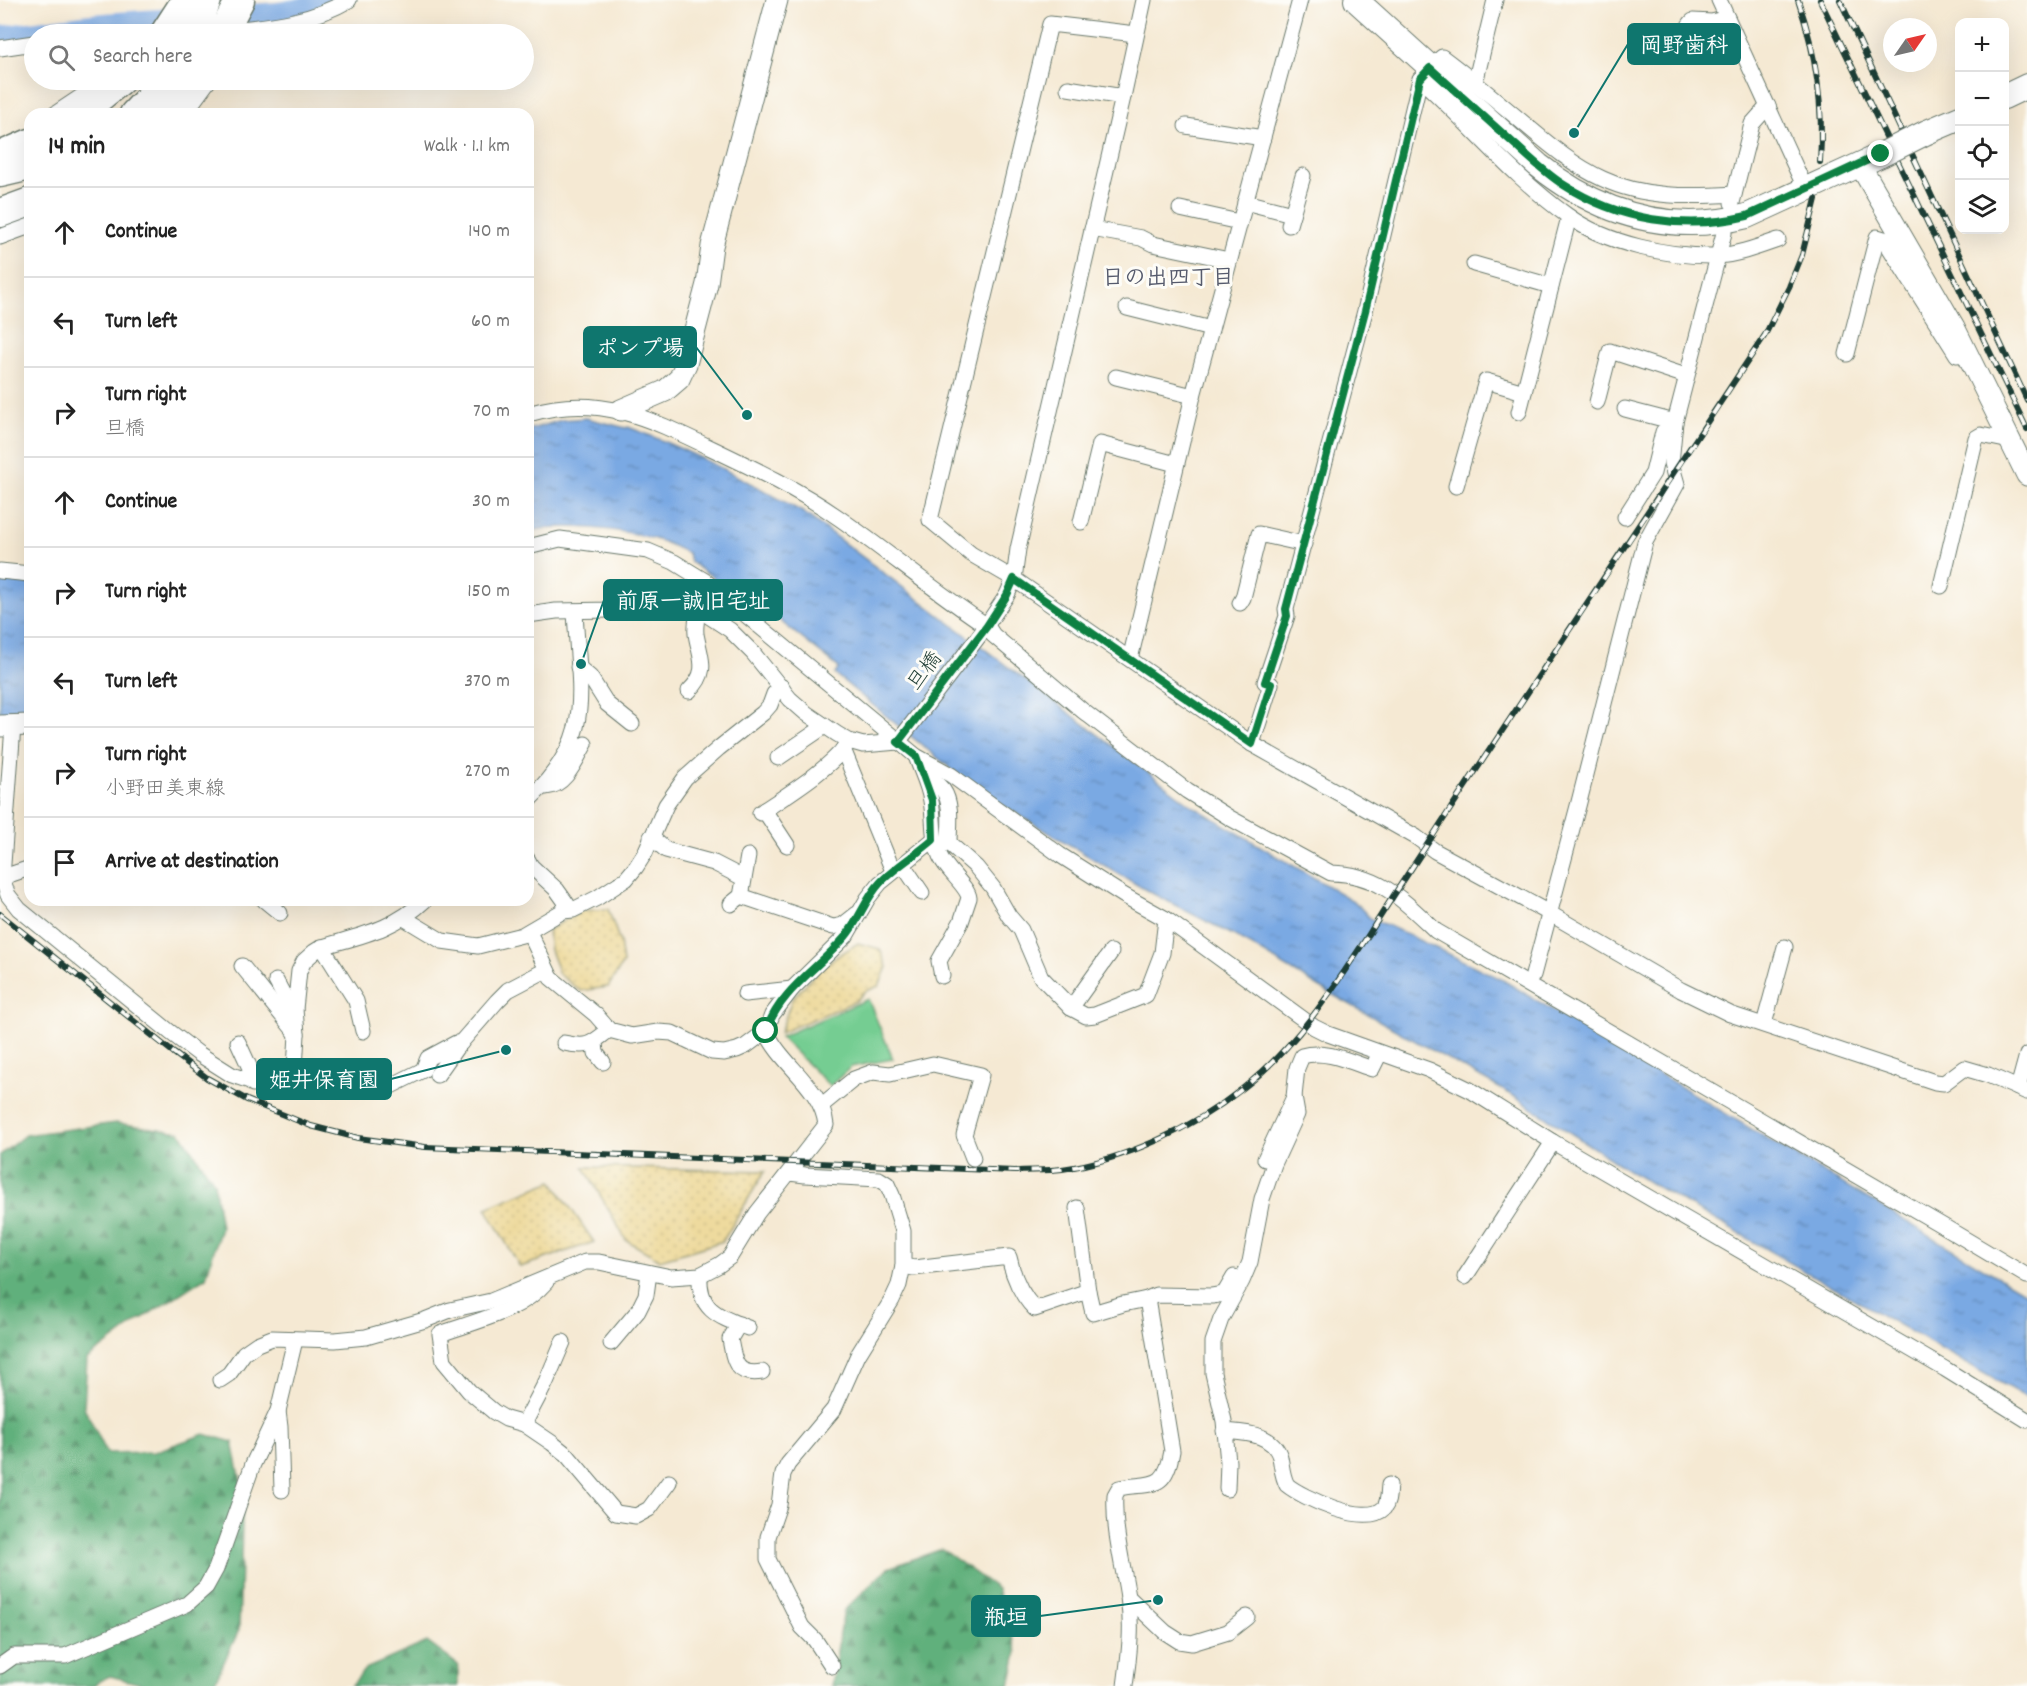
<!DOCTYPE html>
<meta charset="utf-8">
<style>
body{margin:0;font-family:Dekko,"Klee One",sans-serif;background:#f6f6f6;color:#222}
.controls{position:absolute;right:18px;top:18px;display:grid;overflow:hidden;border-radius:12px;box-shadow:0 6px 24px #0002}
.controls button{width:54px;height:54px;display:grid;place-items:center;padding:0;border:0;border-bottom:2px solid #e0e0e0;background:#fff;color:#222;font:30px sans-serif}
.compass{position:absolute;left:1883px;top:18px;width:54px;height:54px;border-radius:50%;background:#fff;box-shadow:0 6px 24px #0002;rotate:56deg}
.stop{position:absolute;width:18px;height:18px;margin:-14px;border:4px solid #0b8043;border-radius:50%;background:#fff}
.stop.end{background:#0b8043;border-color:#fff;box-shadow:0 2px 6px #0008}
.list{margin:0;padding:0;list-style:none}
h2{display:flex;justify-content:space-between;align-items:center;height:78px;margin:0;padding:0 24px;font-size:26px}
h2 small{font-size:20px;font-weight:400;color:#767676}
.list li{display:grid;grid-template-columns:39px 1fr auto;gap:18px;align-items:center;box-sizing:border-box;height:90px;padding:0 24px;border-top:2px solid #e0e0e0}
.list b{display:block;font-size:22px;white-space:nowrap}
.list p{margin:0;font-size:20px;white-space:nowrap;color:#767676}
.list em{font-size:20px;font-style:normal;color:#767676}
.icon{flex:none;width:33px;height:33px;fill:none;stroke:currentColor;stroke-width:2;stroke-linecap:round;stroke-linejoin:round}
.map{position:relative;flex:none;width:2027px;height:1686px;overflow:hidden}
.search{position:absolute;background:#fff;box-shadow:0 6px 24px #0002;left:24px;top:24px;width:510px;height:66px;display:flex;align-items:center;gap:15px;box-sizing:border-box;padding:0 21px;border-radius:33px;color:#767676;font-size:22px}
.panel{position:absolute;background:#fff;box-shadow:0 6px 24px #0002;left:24px;top:108px;width:510px;height:798px;border-radius:18px}
.map>svg:first-child{display:block}
</style>
<div class="map">
<svg width="2027" height="1686" viewBox="0 0 2027 1686">
<defs>
<pattern id="forest-firs" width="22" height="20" patternUnits="userSpaceOnUse" patternTransform="scale(1.5)"><rect width="22" height="20" fill="#60b07c"/><path d="M5 1l3.5 6h-7zM16 11l3.5 6h-7z" fill="#4f9066"/></pattern>
<pattern id="sand-dots" width="8" height="8" patternUnits="userSpaceOnUse" patternTransform="scale(1.5)"><rect width="8" height="8" fill="#eeda9e"/><path d="M2 2h.1M6 6h.1" fill="none" stroke="#ccbc89" stroke-width="1.8" stroke-linecap="round"/></pattern>
<pattern id="water-ripples" width="26" height="14" patternUnits="userSpaceOnUse" patternTransform="scale(1.5)"><rect width="26" height="14" fill="#7aa9e3"/><path d="M2 4q2-2 4 0t4 0M15 11q2-2 4 0t4 0" fill="none" stroke="#638bb9"/></pattern>
</defs>
<rect width="100%" height="100%" fill="#fdfcf7"/>
<filter id="ink" filterUnits="userSpaceOnUse"><feTurbulence type="fractalNoise" baseFrequency=".0167" numOctaves="2"/><feDisplacementMap in="SourceGraphic" scale="12" xChannelSelector="R" yChannelSelector="G"/><feConvolveMatrix kernelMatrix="1 2 1 2 8 2 1 2 1" color-interpolation-filters="sRGB"/></filter>
<filter id="wash" filterUnits="userSpaceOnUse"><feTurbulence type="fractalNoise" baseFrequency=".008" numOctaves="4" result="noise"/><feDisplacementMap in="SourceGraphic" scale="24" xChannelSelector="R" yChannelSelector="G"/><feGaussianBlur stdDeviation="1.35" result="paint"/><feColorMatrix in="noise" values="0 0 0 0 0 0 0 0 0 0 0 0 0 0 0 0 0 1.4 0 .05"/><feComposite in="paint" operator="in"/></filter>
<g filter="url(#wash)">
<rect width="100%" height="100%" fill="#f5e9d3"/>
<!-- green -->
<polygon fill="#75cd92" stroke="#4a8563" stroke-width="1.5" points="868,999 893,1059 851,1067 830,1086 780,1037"/>
<!-- forest -->
<g fill="url(#forest-firs)" stroke="#407658" stroke-width="1.5">
<polygon points="116,1123 180,1132 214,1182 221,1227 206,1277 141,1319 87,1359 84,1407 107,1453 154,1452 204,1434 233,1442 243,1491 239,1630 213,1686 148,1686 110,1676 97,1682 94,1686 0,1686 0,1155 25,1135"/>
<polygon points="942,1549 997,1589 1017,1652 1010,1686 831,1686 844,1610 888,1568"/>
<polygon points="427,1642 458,1665 458,1686 351,1686 365,1669"/>
</g>
<!-- sand -->
<g fill="url(#sand-dots)" stroke="#868c69" stroke-width="1.5">
<polygon points="608,909 620,942 623,963 608,987 580,991 559,974 550,950 548,930 582,911"/>
<polygon points="858,943 880,949 887,967 879,986 864,992 856,1001 780,1033 792,999 822,966"/>
<polygon points="584,1167 765,1171 723,1241 660,1260 626,1240"/>
<polygon points="552,1181 594,1242 520,1267 486,1208"/>
</g>
<!-- water -->
<g fill="url(#water-ripples)" stroke="#4c738c" stroke-width="1.5">
<path d="M586,418L626,428L628,427C690,450 747,480 804,513L1194,807L1355,902L1371,919L1389,926L1501,979L2027,1294V1398L1631,1172L1512,1095L1319,987L1237,937L1146,890L977,790L835,674L839,668L764,608L758,614L710,575L690,562L688,553C678,549 668,543 658,540C627,530 559,521 528,532V430L562,420Z"/>
<polygon points="0,581 30,583 30,715 0,717"/>
</g>
<g fill="none" stroke-linecap="round" stroke-linejoin="round">
<!-- river -->
<g stroke="#7aa9e3" stroke-width="22">
<path d="M219,16C253,14 295,16 326,0"/>
<polyline points="0,37 91,25 186,18"/>
</g>
</g>
</g>
<g filter="url(#ink)">
<g fill="none" stroke-linecap="round" stroke-linejoin="round">
<!-- street casing -->
<g stroke="#6a796c" stroke-width="17">
<g id="street">
<polyline points="1719,0 1806,190"/>
<path d="M224,31C268,26 310,23 349,0"/>
<polyline points="1136,34 1050,24 930,520 971,554 1014,579 1252,744 1416,837 1435,851 1549,913 1681,990 1730,1014 1935,1082 1944,1083 1964,1068 1988,1075 2027,1092"/>
<path d="M1644,38C1653,40 1660,44 1668,47C1685,53 1683,28 1693,21L1712,22L1727,18"/>
<polyline points="0,48 34,43"/>
<path d="M1420,79C1470,124 1513,177 1568,216C1607,244 1669,257 1716,256C1737,255 1758,247 1778,240"/>
<polyline points="1473,81 1477,75 1495,0"/>
<polyline points="1068,88 1123,97"/>
<polyline points="55,114 85,94"/>
<polyline points="184,114 209,80"/>
<polyline points="1186,126 1263,138"/>
<polyline points="1245,202 1292,214"/>
<polyline points="1732,203 1752,124 1768,106"/>
<polyline points="1180,209 1239,222"/>
<polyline points="1289,225 1303,176"/>
<polyline points="1092,229 1141,238 1153,244 1229,260"/>
<polyline points="0,237 30,226"/>
<polyline points="1474,264 1551,286"/>
<polyline points="1127,308 1211,329"/>
<polyline points="1847,354 1877,237 1884,239 1957,355"/>
<polyline points="1116,377 1193,396"/>
<polyline points="1597,402 1610,351 1686,376"/>
<polyline points="1625,409 1675,422"/>
<polyline points="1519,412 1569,217"/>
<path d="M528,414C598,393 649,418 711,448C755,469 799,490 839,518C889,553 936,592 987,626L993,635L1083,711L1187,791L1230,818L1331,873C1380,874 1403,900 1436,931L1943,1226L2027,1276"/>
<polyline points="1456,486 1486,381 1524,392"/>
<polyline points="1625,517 1653,473 1663,432 1674,430"/>
<polyline points="1081,522 1100,444 1176,464"/>
<polyline points="528,547 560,539 648,551 674,562 705,581 916,756 951,775 1060,855 1123,895 1166,919 1314,1027 1328,1034 1429,1070 1470,1090 1553,1142 1945,1369 2027,1420"/>
<polyline points="0,571 30,574"/>
<polyline points="1941,586 1976,438 1981,435 2010,441"/>
<polyline points="1240,603 1243,598 1259,534 1304,544"/>
<polyline points="528,615 556,611 611,610 674,596 681,598 730,630 753,653 790,699 806,713 837,734 849,741 863,745 898,742 982,632 1007,595 1014,579 1018,549 1123,97 1144,0"/>
<polyline points="1130,659 1193,396 1300,0"/>
<polyline points="578,667 590,677 607,704 632,724"/>
<path d="M689,691C710,671 700,658 696,634C695,626 697,618 698,610"/>
<path d="M13,726L2,878L8,895L19,909L170,1032L199,1054L232,1075L273,1089L287,1081L295,1069L297,1034L295,1009L299,971L304,961L314,952L322,947C362,935 393,930 425,900"/>
<path d="M1252,744L1271,684L1265,682L1287,616L1286,609L1365,311L1420,79L1442,57C1469,77 1495,99 1521,121C1546,142 1572,165 1603,179C1643,198 1691,197 1734,194"/>
<polyline points="843,749 893,871"/>
<path d="M916,756C921,771 929,786 931,801C935,823 931,834 940,856C946,870 968,887 969,898L961,922L939,961L942,976"/>
<polyline points="778,758 825,726"/>
<path d="M924,769C929,778 937,783 943,790C953,804 949,827 949,843"/>
<path d="M546,787C566,786 576,759 585,744"/>
<path d="M528,801C596,736 579,696 575,611"/>
<polyline points="764,810 787,845"/>
<path d="M760,813C785,796 831,768 847,744"/>
<polyline points="651,837 666,850 714,863 743,878"/>
<polyline points="936,848 949,843 976,867 993,888 1009,916 1021,930 1041,977 1071,1008 1086,1016 1095,1015 1146,995 1162,953 1166,919"/>
<polyline points="528,860 531,866 557,890 567,904 563,911"/>
<polyline points="903,865 922,893"/>
<polyline points="0,878 30,868"/>
<polyline points="741,896 833,927 843,925 857,914"/>
<polyline points="264,900 280,913"/>
<polyline points="731,904 741,896 742,891 748,856"/>
<polyline points="404,918 442,941 478,946 522,935 563,911 573,910 597,898 626,879 636,867 645,853 666,805 685,778 719,748 763,713 770,705 774,694 782,687"/>
<polyline points="529,932 551,978 596,1015 609,1030 632,1036 658,1032 672,1033 712,1052 724,1053 737,1050 746,1046 766,1031 772,1015 792,989 846,936 868,898 880,883 933,840"/>
<polyline points="322,947 356,1001 363,1031"/>
<polyline points="242,966 297,1034"/>
<polyline points="1533,975 1578,806 1645,542 1677,484 1671,463 1675,422 1724,233"/>
<polyline points="276,981 286,1000 295,1009"/>
<polyline points="745,994 792,989"/>
<polyline points="1071,1008 1111,952"/>
<polyline points="1764,1024 1785,947"/>
<polyline points="238,1042 249,1066 253,1084"/>
<path d="M564,1043C588,1048 590,1045 609,1030"/>
<polyline points="595,1043 596,1053 603,1062"/>
<polyline points="437,1075 456,1048 497,1001 508,990 546,970"/>
<polyline points="287,1081 292,1085 325,1087 348,1082 361,1087 389,1087 423,1070 428,1058 456,1043 461,1043"/>
<polyline points="2018,1088 2027,1055"/>
<polyline points="822,1105 854,1079 873,1072 890,1074 933,1064 981,1075 964,1135 973,1158"/>
<polyline points="1265,1159 1294,1097"/>
<polyline points="790,1173 805,1175 879,1179 887,1184 892,1195 903,1231 903,1266 899,1285 892,1300 858,1355 834,1409 788,1464 783,1474 779,1505 768,1537 768,1559 802,1627 815,1640 832,1666"/>
<polyline points="1077,1208 1088,1291 1093,1313 1123,1304 1147,1299 1156,1295 1212,1296 1224,1294 1234,1277"/>
<path d="M903,1266L914,1268L1009,1257C1013,1276 1020,1294 1035,1309L1088,1291"/>
<path d="M700,1275C698,1311 720,1317 748,1328"/>
<polyline points="1465,1277 1553,1142"/>
<path d="M546,1282C520,1312 476,1321 440,1334L444,1361L469,1391L494,1412L506,1419L524,1424L552,1443L567,1455L616,1513L636,1516L649,1509L669,1482"/>
<path d="M739,1324L730,1339C734,1362 736,1376 762,1372"/>
<polyline points="611,1343 638,1311 646,1295 649,1273"/>
<path d="M220,1380L229,1374L244,1353L257,1344L272,1338L335,1340L366,1337L425,1320L450,1310L491,1301L585,1262H599L671,1277L700,1275L719,1265L730,1257L757,1213L826,1125C822,1087 781,1065 766,1031"/>
<polyline points="278,1411 280,1427 282,1490"/>
<polyline points="524,1424 546,1382 563,1342"/>
<path d="M1224,1431C1245,1433 1273,1433 1280,1457C1282,1467 1282,1476 1287,1485C1303,1498 1366,1527 1384,1508C1389,1502 1388,1493 1389,1485"/>
<path d="M1227,1489L1228,1462L1224,1421L1213,1373V1342L1221,1319L1242,1281L1250,1262L1262,1199L1274,1164L1297,1114L1294,1097L1297,1068L1302,1056C1325,1049 1351,1062 1372,1069L1380,1053"/>
<polyline points="1128,1597 1165,1632 1179,1641 1192,1643 1228,1632 1247,1617"/>
<polyline points="0,1666 14,1656 65,1656 187,1604 206,1587 216,1569 253,1464 278,1411 295,1340"/>
<path d="M1125,1686C1129,1656 1133,1627 1128,1597C1123,1564 1113,1529 1115,1495L1119,1488C1153,1482 1165,1491 1172,1451L1147,1299"/>
</g>
</g>
<!-- secondary casing -->
<g stroke="#6a796c" stroke-width="23">
<g id="secondary">
<polyline points="1860,165 1954,327 2027,475"/>
<polyline points="621,410 665,391 679,379 686,364 707,284 712,246 777,0"/>
<polyline points="0,726 30,725"/>
</g>
</g>
<!-- primary casing -->
<g stroke="#6a796c" stroke-width="26">
<g id="primary">
<path d="M1356,0L1538,165C1599,214 1669,235 1747,216L1881,155"/>
<polyline points="2004,97 2027,86"/>
<polyline points="1927,132 1960,118"/>
</g>
</g>
<!-- highway casing -->
<g stroke="#6a796c" stroke-width="31">
<g id="highway">
<polyline points="164,34 186,0"/>
<polyline points="195,34 207,0"/>
<polyline points="222,34 240,0"/>
<polyline points="79,114 121,80"/>
<polyline points="134,114 166,80"/>
<polyline points="161,114 192,80"/>
<polyline points="0,156 30,143"/>
<polyline points="0,173 30,166"/>
<polyline points="0,213 30,202"/>
</g>
</g>
<!-- street -->
<use href="#street" stroke="#fff" stroke-width="15"/>
<!-- secondary -->
<use href="#secondary" stroke="#fff" stroke-width="21"/>
<!-- primary -->
<use href="#primary" stroke="#fff" stroke-width="24"/>
<!-- highway -->
<use href="#highway" stroke="#fff" stroke-width="28"/>
<!-- rail casing -->
<g stroke="#1f3d34" stroke-width="6">
<g id="rail">
<path d="M1798,0C1816,53 1824,106 1820,162"/>
<polyline points="1820,0 2027,429"/>
<polyline points="1840,0 2027,400"/>
<path d="M0,914L174,1053L207,1078L247,1100L311,1126L358,1138L425,1147L1015,1171C1031,1170 1047,1171 1062,1169C1125,1160 1193,1128 1242,1089C1297,1046 1334,988 1371,931C1394,894 1418,859 1441,823C1549,660 1658,498 1765,335L1789,287L1802,255L1816,199"/>
</g>
</g>
<!-- rail -->
<use href="#rail" stroke="#fdfcf7" stroke-width="4" stroke-dasharray="11" stroke-linecap="butt"/>
<!-- primary-bridge casing -->
<g stroke="#6a796c" stroke-width="26" stroke-linecap="butt">
<polyline id="primary-bridge" points="1881,155 1927,132"/>
</g>
<!-- primary-bridge -->
<use href="#primary-bridge" stroke="#fff" stroke-width="24"/>
</g>
</g>
<g fill="none" stroke-linecap="round" stroke-linejoin="round" filter="url(#ink)">
<!-- route -->
<path stroke="#0b8043" stroke-width="8" d="M766,1031C780,990 818,969 845,937C859,921 865,899 880,883C895,867 916,855 933,840L932,800L916,756L898,742L987,626L1007,595L1014,579L1252,744L1271,684L1265,682L1287,616L1286,609L1365,311L1420,79L1430,68C1457,92 1484,117 1511,141C1528,156 1545,173 1564,185C1618,220 1685,231 1747,216L1881,154"/>
</g>
<g text-anchor="middle" dominant-baseline="central" stroke-width="6" stroke-linejoin="round" paint-order="stroke">
<!-- street labels -->
<g font-size="21" fill="#1f3d34" stroke="#fdfcf7">
<text transform="translate(926 672) rotate(-53)">旦橋</text>
</g>
<!-- neighbourhood labels -->
<g font-size="22" font-weight="bold" fill="#565b6d" stroke="#fdfcf7">
<text x="1168" y="279">日の出四丁目</text>
</g>
</g>
<!-- callouts -->
<path fill="none" stroke="#0f766e" stroke-width="2" d="M1574 133L1628 44M747 415L696 347M581 664L604 600M506 1050L391 1079M1158 1600L1040 1616"/>
<g fill="#0f766e" stroke="#fdfcf7" stroke-width="2">
<circle cx="1574" cy="133" r="6"/>
<circle cx="747" cy="415" r="6"/>
<circle cx="581" cy="664" r="6"/>
<circle cx="506" cy="1050" r="6"/>
<circle cx="1158" cy="1600" r="6"/>
</g>
<g fill="#0f766e" stroke="#0f766e" stroke-width="2">
<rect x="1628" y="24" width="112" height="40" rx="6"/>
<rect x="584" y="327" width="112" height="40" rx="6"/>
<rect x="604" y="580" width="178" height="40" rx="6"/>
<rect x="257" y="1059" width="134" height="40" rx="6"/>
<rect x="972" y="1596" width="68" height="40" rx="6"/>
</g>
<g font-size="22" text-anchor="middle" font-weight="bold" fill="#fff">
<text x="1684" y="52">岡野歯科</text>
<text x="640" y="355">ポンプ場</text>
<text x="693" y="608">前原一誠旧宅址</text>
<text x="324" y="1087">姫井保育園</text>
<text x="1006" y="1624">瓶垣</text>
</g>
</svg>
<div class="controls">
<button>+</button>
<button>−</button>
<button><svg class="icon" aria-label="locate" viewBox="0 0 24 24"><circle cx="12" cy="12" r="6"/><path d="M12 2v4M12 18v4M2 12h4M18 12h4"/></svg></button>
<button><svg class="icon" aria-label="layers" viewBox="0 0 24 24"><path d="M12 4l9 5-9 5-9-5zM3 14l9 5 9-5"/></svg></button>
</div>
<svg class="compass" viewBox="-18 -18 36 36"><path d="M0-13l5 13h-10z" fill="#e53935"/><path d="M0 13l5-13h-10z" fill="#767676"/></svg>
<div class="stop" style="left:766px;top:1031px"></div>
<div class="stop end" style="left:1881px;top:154px"></div>
<div class="search"><svg class="icon" aria-label="search" viewBox="0 0 24 24"><circle cx="10" cy="10" r="6"/><path d="M15 15l6 6"/></svg>Search here</div>
<section class="panel">
<h2>14 min<small>Walk · 1.1 km</small></h2>
<ul class="list">
<li><svg class="icon" aria-label="ahead" viewBox="0 0 24 24"><path d="M12 20V5M6 11l6-6 6 6"/></svg><div><b>Continue</b></div><em>140 m</em></li>
<li><svg class="icon" aria-label="left" viewBox="0 0 24 24"><path d="M17 20v-9H6M10 6l-5 5 5 5"/></svg><div><b>Turn left</b></div><em>60 m</em></li>
<li><svg class="icon" aria-label="right" viewBox="0 0 24 24"><path d="M7 20v-9h11M14 6l5 5-5 5"/></svg><div><b>Turn right</b><p>旦橋</p></div><em>70 m</em></li>
<li><svg class="icon" aria-label="ahead" viewBox="0 0 24 24"><path d="M12 20V5M6 11l6-6 6 6"/></svg><div><b>Continue</b></div><em>30 m</em></li>
<li><svg class="icon" aria-label="right" viewBox="0 0 24 24"><path d="M7 20v-9h11M14 6l5 5-5 5"/></svg><div><b>Turn right</b></div><em>150 m</em></li>
<li><svg class="icon" aria-label="left" viewBox="0 0 24 24"><path d="M17 20v-9H6M10 6l-5 5 5 5"/></svg><div><b>Turn left</b></div><em>370 m</em></li>
<li><svg class="icon" aria-label="right" viewBox="0 0 24 24"><path d="M7 20v-9h11M14 6l5 5-5 5"/></svg><div><b>Turn right</b><p>小野田美東線</p></div><em>270 m</em></li>
<li><svg class="icon" aria-label="arrive" viewBox="0 0 24 24"><path d="M6 21V4h12l-3 4 3 4H6"/></svg><div><b>Arrive at destination</b></div></li>
</ul>
</section>
</div>
